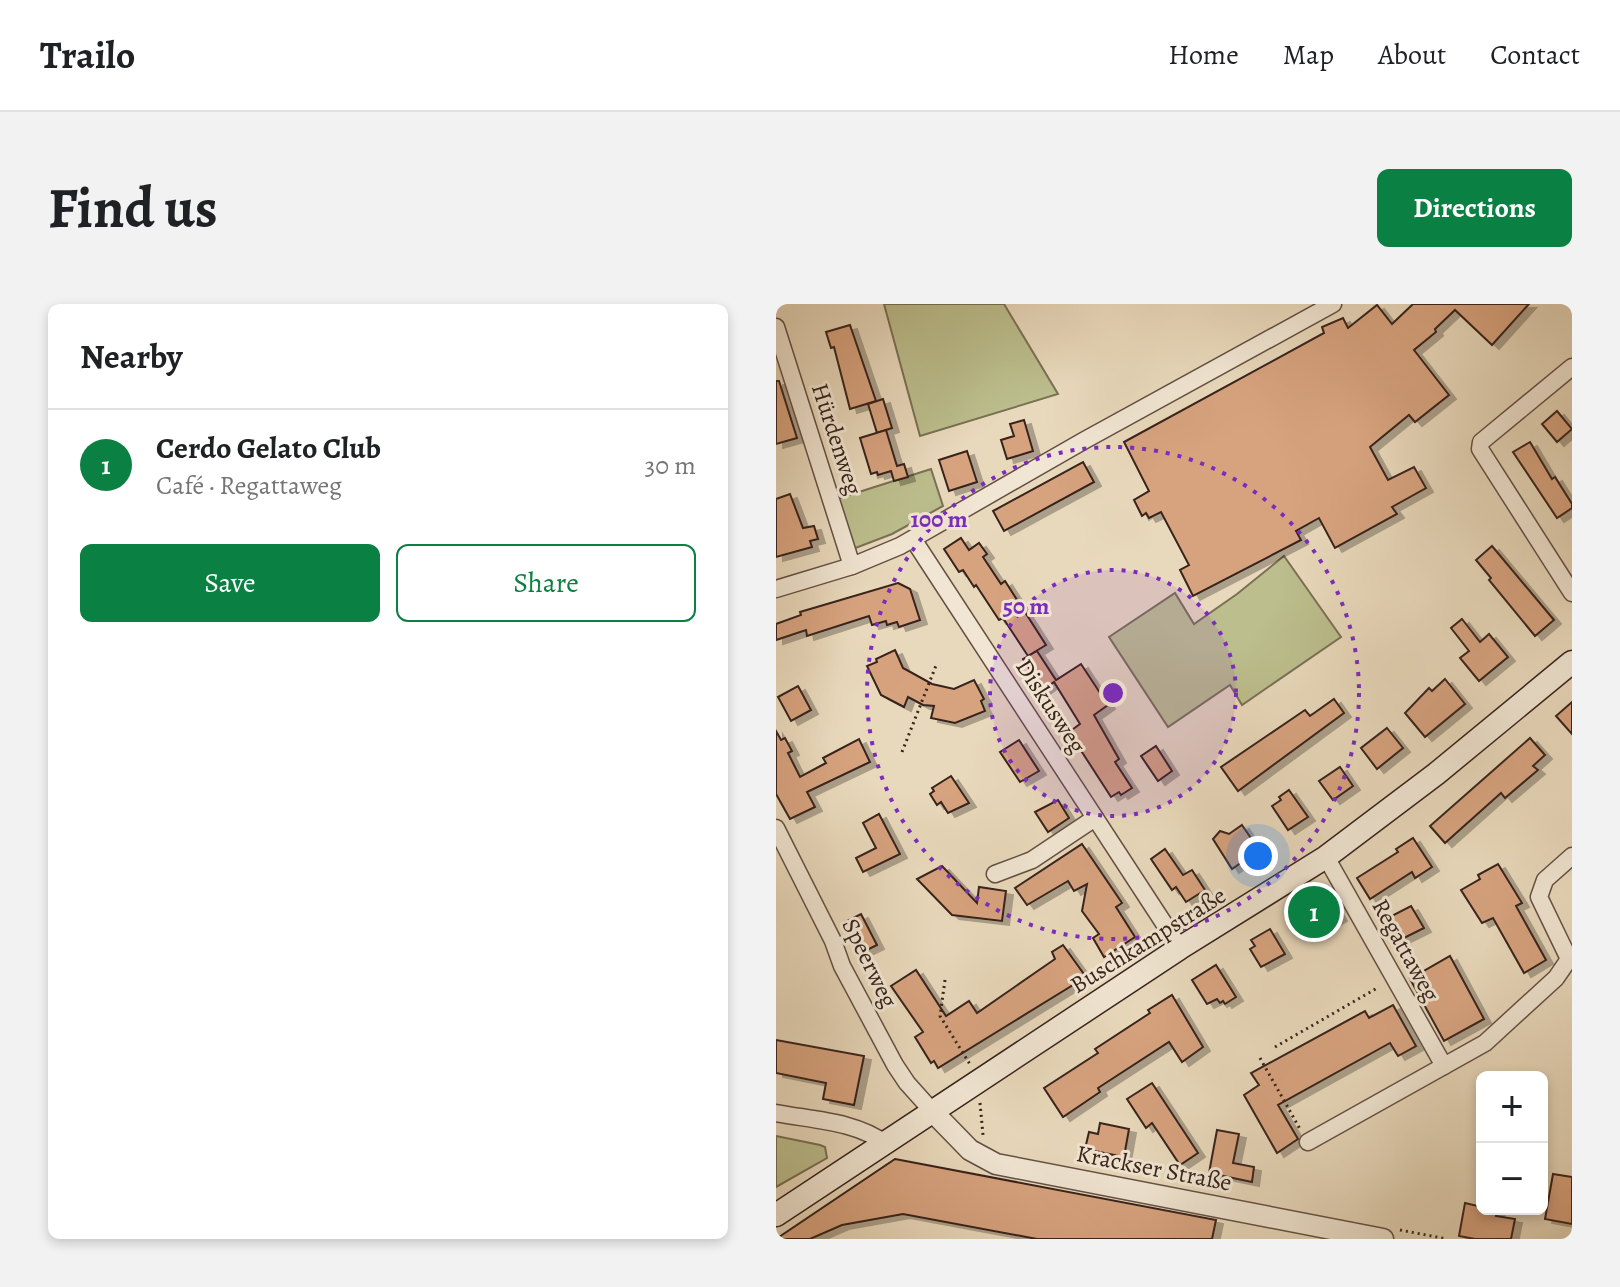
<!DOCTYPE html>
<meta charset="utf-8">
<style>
body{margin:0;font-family:Alegreya,serif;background:#f2f2f2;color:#202124}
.controls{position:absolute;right:24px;bottom:24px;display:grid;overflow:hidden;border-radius:12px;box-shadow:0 4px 12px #0003}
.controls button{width:72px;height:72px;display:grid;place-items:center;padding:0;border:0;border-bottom:2px solid #e0e0e0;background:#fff;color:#202124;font:40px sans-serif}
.you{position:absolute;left:482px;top:552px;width:28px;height:28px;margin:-20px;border:6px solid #fff;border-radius:50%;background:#1a73e8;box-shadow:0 0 0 12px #1a73e833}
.badge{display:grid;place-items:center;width:52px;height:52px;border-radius:50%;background:#0b8043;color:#fff;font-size:26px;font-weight:700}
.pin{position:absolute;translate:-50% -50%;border:4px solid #fff;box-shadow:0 2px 8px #0006}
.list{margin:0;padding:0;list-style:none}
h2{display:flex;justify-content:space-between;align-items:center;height:104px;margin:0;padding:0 32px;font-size:34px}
h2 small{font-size:26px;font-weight:400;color:#757577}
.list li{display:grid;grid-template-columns:52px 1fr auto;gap:24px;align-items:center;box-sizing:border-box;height:112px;padding:0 32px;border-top:2px solid #e0e0e0}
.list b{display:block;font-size:30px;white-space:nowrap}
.list p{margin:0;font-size:26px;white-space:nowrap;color:#757577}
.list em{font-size:26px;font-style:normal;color:#757577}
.actions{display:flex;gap:16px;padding:24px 32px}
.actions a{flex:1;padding:18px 0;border:2px solid #0b8043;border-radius:12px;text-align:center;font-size:28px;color:#0b8043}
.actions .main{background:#0b8043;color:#fff}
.map{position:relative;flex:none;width:796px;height:935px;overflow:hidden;border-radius:12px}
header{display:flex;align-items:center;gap:48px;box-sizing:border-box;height:112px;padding:0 40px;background:#fff;border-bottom:2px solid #e0e0e0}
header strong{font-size:38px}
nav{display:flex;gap:44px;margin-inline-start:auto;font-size:28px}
.intro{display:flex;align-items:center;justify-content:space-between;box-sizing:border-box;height:192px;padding:0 48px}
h1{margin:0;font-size:56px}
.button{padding:20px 36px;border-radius:12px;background:#0b8043;color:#fff;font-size:28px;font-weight:700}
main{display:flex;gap:48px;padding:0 48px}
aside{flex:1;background:#fff;border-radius:12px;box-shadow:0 4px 12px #0003}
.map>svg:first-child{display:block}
</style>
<header>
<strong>Trailo</strong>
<nav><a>Home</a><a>Map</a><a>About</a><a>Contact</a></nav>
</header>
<div class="intro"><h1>Find us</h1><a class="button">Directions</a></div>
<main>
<aside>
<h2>Nearby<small></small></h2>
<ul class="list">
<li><span class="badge">1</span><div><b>Cerdo Gelato Club</b><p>Café · Regattaweg</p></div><em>30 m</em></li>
</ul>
<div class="actions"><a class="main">Save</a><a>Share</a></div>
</aside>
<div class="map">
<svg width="796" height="935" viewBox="0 0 796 935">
<defs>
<filter id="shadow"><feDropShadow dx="7" dy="4" stdDeviation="0" flood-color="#0004"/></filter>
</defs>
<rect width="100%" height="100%" fill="#e9d9bc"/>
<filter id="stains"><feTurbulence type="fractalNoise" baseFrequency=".0025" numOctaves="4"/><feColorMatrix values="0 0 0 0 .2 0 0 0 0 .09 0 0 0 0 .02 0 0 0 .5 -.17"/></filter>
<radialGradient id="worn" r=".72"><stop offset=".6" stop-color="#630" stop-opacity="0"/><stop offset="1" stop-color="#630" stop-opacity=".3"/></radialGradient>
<!-- green -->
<g fill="#bcbe8d" stroke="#7a7054" stroke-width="2">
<polygon points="108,0 228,0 282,90 144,132"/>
<polygon points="155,165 167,202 116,230 77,245 61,195"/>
<polygon points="508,252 565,333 466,401 454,381 392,423 333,333 399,289 418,320 461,290"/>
<polygon points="0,832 44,841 49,843 51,854 0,883"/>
</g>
<!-- building -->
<g fill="#d7a37f" stroke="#37231c" stroke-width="2" filter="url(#shadow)">
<polygon points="637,0 753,0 716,41 679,6 659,25 660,28 638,46 673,91 639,118 633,111 594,143 612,176 638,163 650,184 616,203 621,210 559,244 543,214 520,227 525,236 417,292 404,266 413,261 385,208 373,214 370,209 366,212 358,196 373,187 348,138 548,29 546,23 567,14 572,24 601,1 616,20"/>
<polygon points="74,21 100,97 74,105 58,43 55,44 50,28"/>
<polygon points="0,77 3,77 21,134 0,140"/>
<polygon points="107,95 116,124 101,129 92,100"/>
<polygon points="781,107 796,125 781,138 766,120"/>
<polygon points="248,116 257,147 231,155 225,136 238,132 234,120"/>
<polygon points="110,126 121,162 128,160 132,173 118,177 115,167 102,171 101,168 95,170 84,134"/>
<polygon points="754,138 776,175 779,173 796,200 796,204 781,214 737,148"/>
<polygon points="191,147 201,178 173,187 163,156"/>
<polygon points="307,158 318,178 228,227 217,207"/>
<polygon points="14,190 27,224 38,222 42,235 34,237 36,243 0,253 0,195"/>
<polygon points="185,234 193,246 203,239 211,250 207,253 225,280 229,277 270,341 252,352 227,314 223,316 200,281 198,283 187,266 183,268 168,245"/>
<polygon points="716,242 778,316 759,332 713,276 715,274 700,256"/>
<polygon points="122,279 134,285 144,316 123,323 121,318 111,321 110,317 96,321 93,312 31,332 30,326 0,336 0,320 25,311 24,308"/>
<polygon points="686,315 704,338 713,330 732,353 703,377 684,354 693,347 675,324"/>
<polygon points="119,346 127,364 156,380 178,385 198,376 208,395 205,397 209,407 179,419 155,414 158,402 147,401 132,393 128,403 105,391 91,362 101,358 100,355"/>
<polygon points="261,347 280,376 305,360 332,401 318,411 343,455 339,458 356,484 345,491 343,488 335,493 293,428 304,420 278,378 267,386 247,355"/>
<polygon points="669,375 689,400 649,433 629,409 653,384 656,387"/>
<polygon points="22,382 35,406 15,417 2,393"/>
<polygon points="558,395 568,409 462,487 445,463 529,406 534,412"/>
<polygon points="796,398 796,430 780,412"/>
<polygon points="611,424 627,444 601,465 585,444"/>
<polygon points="0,427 5,436 9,434 16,447 12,449 24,473 50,459 47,454 83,435 94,458 31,488 39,503 14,515 0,490"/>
<polygon points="754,434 769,451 757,462 762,466 729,494 725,489 669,539 654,522"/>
<polygon points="243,436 263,467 244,478 224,448"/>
<polygon points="380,442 396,467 382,477 365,452"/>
<polygon points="564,463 577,482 557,496 543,477"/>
<polygon points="175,472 193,499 172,509 165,498 161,501 154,490 158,487 156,484"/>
<polygon points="513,486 532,513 512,526 496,502 505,496 503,493"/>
<polygon points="282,496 293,514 272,528 259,508"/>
<polygon points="103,510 124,550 87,568 80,554 100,544 87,519"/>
<polygon points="466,521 483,546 456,565 437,535 444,527 453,530"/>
<polygon points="637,534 656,563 639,574 636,568 594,595 581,574 622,548 620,545"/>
<polygon points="306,540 346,599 340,603 359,633 328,653 317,634 323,630 306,607 311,580 298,587 292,577 251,601 239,584"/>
<polygon points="389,545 407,571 416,566 429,586 410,598 400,583 396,586 375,555"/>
<polygon points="722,560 746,599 740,602 770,656 748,669 717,614 706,619 685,586 704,575 702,571"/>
<polygon points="166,562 201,599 203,583 230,587 226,617 176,611 141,575"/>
<polygon points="552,593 564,613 532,632 519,612"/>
<polygon points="635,602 648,624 618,639 606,617"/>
<polygon points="85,610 101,641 83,650 67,619"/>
<polygon points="494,625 509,650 485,663 474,645 479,642 475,636"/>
<polygon points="287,641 310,673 162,764 158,757 155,759 139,733 147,728 115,682 140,666 170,712 193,697 201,709 279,655 276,648"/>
<polygon points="674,652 708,715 668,737 634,675"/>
<polygon points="440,661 460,693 449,700 447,697 444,699 441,695 431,700 416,676"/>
<polygon points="396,691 427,743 406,758 393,738 322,784 324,788 287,813 268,784 322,749 319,745 374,709 372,706"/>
<polygon points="617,701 640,742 622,752 614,739 502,801 522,835 501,849 468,791 483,781 475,769 589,707 593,714"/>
<polygon points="0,736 88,752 78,801 47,795 50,779 0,769"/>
<polygon points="376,779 422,849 404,861 376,819 370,824 351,795"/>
<polygon points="324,819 353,825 348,853 309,845 313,828 322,830"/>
<polygon points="441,826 463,830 457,859 478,863 476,878 433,869"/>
<polygon points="119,855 440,916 436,935 261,935 127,910 66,921 34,935 0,935"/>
<polygon points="777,870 796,873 796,920 769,915"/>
<polygon points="689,899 706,903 706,905 722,905 720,912 739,915 735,935 699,935 683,932"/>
</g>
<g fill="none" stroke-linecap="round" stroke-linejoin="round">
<!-- minor casing -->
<g stroke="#645044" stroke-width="19">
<g id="minor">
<polyline points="0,23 76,262"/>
<polyline points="796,63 705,138 704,145 796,289"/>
<polyline points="137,235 404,644"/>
<polyline points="0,285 76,262 124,242 309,136 557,0"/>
<polyline points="0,524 57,637 66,662 119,761 131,779 157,808"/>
<polyline points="550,553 668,762"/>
<polyline points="219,570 256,556 319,514"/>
<polyline points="793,655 763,593 769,576 796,552"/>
<path d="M0,809C36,816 80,817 110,840"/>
<polyline points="532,838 709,739 780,674 793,655"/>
</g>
</g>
<!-- tertiary casing -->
<g stroke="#645044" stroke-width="23">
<polyline id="tertiary" points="157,808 194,846 220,860 607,935"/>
</g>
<!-- secondary casing -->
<g stroke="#37231c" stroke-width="25">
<polyline id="secondary" points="0,911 404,644 550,553 660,470 796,358"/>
</g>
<!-- path -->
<g stroke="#37231c" stroke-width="3" stroke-dasharray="2 4" stroke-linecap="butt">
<polyline points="126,448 161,359"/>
<polyline points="169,676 164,712 195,762"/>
<polyline points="499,743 603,683"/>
<polyline points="484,754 524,825"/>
<polyline points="204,799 207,831"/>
<polyline points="624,926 671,935"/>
</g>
<!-- minor -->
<use href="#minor" stroke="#f1e6d3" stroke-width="16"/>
<!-- tertiary -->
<use href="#tertiary" stroke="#f1e6d3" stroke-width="20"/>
<!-- secondary -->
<use href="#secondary" stroke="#f1e6d3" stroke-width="22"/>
</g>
<!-- distance rings -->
<circle cx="337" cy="389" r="123" fill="#7b2cbf" fill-opacity=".12"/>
<g fill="none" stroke="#7b2cbf" stroke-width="4" stroke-dasharray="4 8">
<circle cx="337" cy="389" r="123"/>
<circle cx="337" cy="389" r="246"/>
</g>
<g text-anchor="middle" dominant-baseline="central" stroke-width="6" stroke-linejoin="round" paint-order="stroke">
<!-- street labels -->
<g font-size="24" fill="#37231c" stroke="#f1e6d3">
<text transform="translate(61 135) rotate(72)">Hürdenweg</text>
<text transform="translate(275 402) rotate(57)">Diskusweg</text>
<text transform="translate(372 636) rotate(-32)">Buschkampstraße</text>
<text transform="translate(630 646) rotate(61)">Regattaweg</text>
<text transform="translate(94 659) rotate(64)">Speerweg</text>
<text transform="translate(378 864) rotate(11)">Krackser Straße</text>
</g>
</g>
<circle cx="337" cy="389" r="12" fill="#7b2cbf" stroke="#f1e6d3" stroke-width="4"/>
<g font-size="24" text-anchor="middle" font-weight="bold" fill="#7b2cbf" stroke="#f1e6d3" stroke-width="6" stroke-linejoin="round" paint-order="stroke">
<text x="163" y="223">100 m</text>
<text x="250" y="310">50 m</text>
</g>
<rect width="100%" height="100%" filter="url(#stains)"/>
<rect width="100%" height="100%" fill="url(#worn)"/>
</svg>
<div class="controls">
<button>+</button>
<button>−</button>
</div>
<div class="you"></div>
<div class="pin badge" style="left:538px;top:608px">1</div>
</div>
</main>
